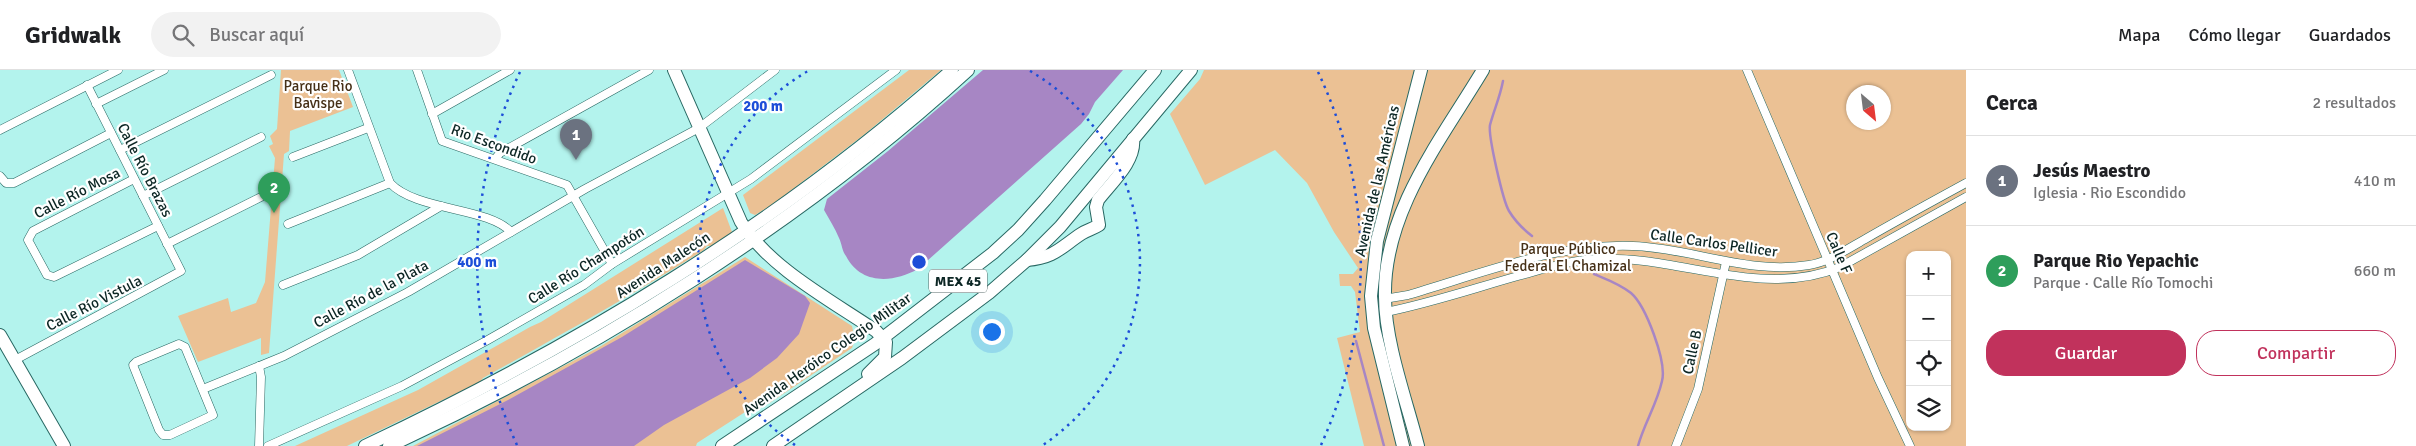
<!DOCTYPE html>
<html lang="es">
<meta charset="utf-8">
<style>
body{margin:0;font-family:Signika,sans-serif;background:#f2f2f2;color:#202124}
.controls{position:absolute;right:15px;bottom:15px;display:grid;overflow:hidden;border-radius:10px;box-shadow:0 1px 4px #0004}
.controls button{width:45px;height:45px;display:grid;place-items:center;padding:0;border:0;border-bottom:1px solid #e0e0e0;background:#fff;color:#202124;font:25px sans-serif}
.compass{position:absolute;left:1846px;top:15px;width:45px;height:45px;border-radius:50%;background:#fff;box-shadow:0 1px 4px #0004;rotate:152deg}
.you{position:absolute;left:991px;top:261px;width:18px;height:18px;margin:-12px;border:4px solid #fff;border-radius:50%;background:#1a73e8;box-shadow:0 0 0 8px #1a73e833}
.badge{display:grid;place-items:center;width:32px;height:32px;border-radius:50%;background:#c1325c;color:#fff;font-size:16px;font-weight:700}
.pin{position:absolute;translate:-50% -41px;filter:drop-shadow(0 1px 2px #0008)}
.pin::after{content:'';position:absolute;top:26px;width:18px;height:15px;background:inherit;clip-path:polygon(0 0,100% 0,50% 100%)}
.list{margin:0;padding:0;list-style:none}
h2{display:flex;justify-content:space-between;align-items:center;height:65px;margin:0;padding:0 20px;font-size:21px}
h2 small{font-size:16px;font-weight:400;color:#757577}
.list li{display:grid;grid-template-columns:32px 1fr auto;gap:15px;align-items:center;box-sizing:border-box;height:90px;padding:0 20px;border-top:1px solid #e0e0e0}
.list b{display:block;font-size:19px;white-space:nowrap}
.list p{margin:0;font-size:16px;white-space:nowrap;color:#757577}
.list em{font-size:16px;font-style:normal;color:#757577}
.actions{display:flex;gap:10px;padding:15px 20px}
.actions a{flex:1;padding:11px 0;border:1px solid #c1325c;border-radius:20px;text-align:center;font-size:18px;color:#c1325c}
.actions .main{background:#c1325c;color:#fff}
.icon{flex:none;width:28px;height:28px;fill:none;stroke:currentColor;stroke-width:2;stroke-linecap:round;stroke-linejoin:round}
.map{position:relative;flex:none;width:1966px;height:376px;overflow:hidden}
header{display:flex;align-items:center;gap:30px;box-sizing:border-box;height:70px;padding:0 25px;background:#fff;border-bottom:1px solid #e0e0e0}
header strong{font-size:24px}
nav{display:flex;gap:28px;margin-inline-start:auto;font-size:18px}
.search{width:350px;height:45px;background:#f2f2f2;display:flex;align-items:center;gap:12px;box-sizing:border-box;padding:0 18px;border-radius:28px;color:#757577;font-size:19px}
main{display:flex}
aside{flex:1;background:#fff}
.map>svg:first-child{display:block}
</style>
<header>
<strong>Gridwalk</strong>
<div class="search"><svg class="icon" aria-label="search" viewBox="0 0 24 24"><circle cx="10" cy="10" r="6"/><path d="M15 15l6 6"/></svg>Buscar aquí</div>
<nav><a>Mapa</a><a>Cómo llegar</a><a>Guardados</a></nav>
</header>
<main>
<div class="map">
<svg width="1966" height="376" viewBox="0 0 1966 376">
<rect width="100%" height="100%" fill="#b3f3ed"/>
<!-- green -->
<g fill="#ebc194" fill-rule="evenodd">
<polygon points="281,0 339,0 353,37 290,61 289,81 284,84 269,283 261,285 261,268 198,292 178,246 228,228 231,242 256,233 265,212 275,88 269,76 273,74 270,66 277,59"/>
<polygon points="909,0 941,0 865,64 772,135 755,145 750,143 743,125"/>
<path d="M1204,0H1966V376H1364L1337,268L1360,262L1355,222L1351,216H1340L1339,204H1353L1358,198L1334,162L1307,113L1275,80L1205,115L1170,44L1200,9ZM1854,22H1884V52H1854ZM1910,185H1947V357H1910Z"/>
<path d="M723,138L732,162L713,176H707L704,180C631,226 557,267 483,308L480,312L347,376H295L418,320L530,257L541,252Z"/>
<polygon points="745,187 852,256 855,270 852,278 768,334 756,335 697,373 696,376 413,376 601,276"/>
</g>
<!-- water -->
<g fill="#a786c4">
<path d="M983,0H1123L1095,32L1089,44L1081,54L918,199C893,213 861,215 846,186C842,181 842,174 839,168C835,158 829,149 824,140L827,129L888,81Z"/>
<polygon points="745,190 805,226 810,233 799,264 777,288 750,308 664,355 634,376 417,376 508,330 622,267"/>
</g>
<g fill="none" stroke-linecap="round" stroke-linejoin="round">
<!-- stream -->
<g stroke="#a786c4" stroke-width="2.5">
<path d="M1503,11C1500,27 1494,40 1490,55C1488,66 1503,131 1509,141C1515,151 1523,159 1532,166"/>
<path d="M1594,204C1606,209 1620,214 1631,223C1646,236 1667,292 1662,311C1657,334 1644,354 1638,376"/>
<polyline points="1356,271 1384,376"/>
</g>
<!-- minor casing -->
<g stroke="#286863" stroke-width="9">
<g id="minor">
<path d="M348,0L390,113C416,141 488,137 511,162"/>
<polyline points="417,0 442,71 567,115 612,194"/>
<polyline points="1747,0 1878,308 1910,376"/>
<polyline points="96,34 164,0"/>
<polyline points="432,44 510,0"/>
<polyline points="0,60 118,0"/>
<polyline points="120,80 271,5"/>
<polyline points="293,87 368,58"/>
<polyline points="495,89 500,83 649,0"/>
<polyline points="0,106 6,113 14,113 111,63"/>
<polyline points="134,109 33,161 28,170 47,205 54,207 158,156"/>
<polyline points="143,126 261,67"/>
<polyline points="288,154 390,113"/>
<polyline points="167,174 261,127"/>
<polyline points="283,215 358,185 441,136"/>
<path d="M1384,229L1408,225C1480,204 1556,173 1633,176C1692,178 1749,205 1809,195C1829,192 1849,178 1867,168C1900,149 1933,131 1966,113"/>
<path d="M1386,242C1431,233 1475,218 1518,206C1544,199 1570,190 1596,189C1677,184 1761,230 1840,197L1966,127"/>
<polygon points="179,274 185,277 213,345 170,365 163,365 159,360 133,295 136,292"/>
<polyline points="15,290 181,201 87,15"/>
<polyline points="203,319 284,286 408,222 585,119 699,58 775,0"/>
<polyline points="259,376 261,307 259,296"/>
<polyline points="268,376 402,316 486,271 584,215 612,194 751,109 896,0"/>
<polyline points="1676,376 1698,319 1726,192"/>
</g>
</g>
<!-- primary casing -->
<g stroke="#286863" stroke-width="14">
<g id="primary">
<path d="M674,0L741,152C768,197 832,231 876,261L886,272L885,287L868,304"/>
<path d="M1027,190C1054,188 1060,178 1081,164C1087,160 1093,159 1099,155L1096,137L1098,130C1111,113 1136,91 1133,69"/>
<polyline points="0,265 64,376"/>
<path d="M365,376C576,276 777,156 952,0"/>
<path d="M389,376C594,282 801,153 968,0"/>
<polyline points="722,376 875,274 993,183 1018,160 1045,130 1155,0"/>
<polyline points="773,376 902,288 989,223 1027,190 1060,157 1191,0"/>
</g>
</g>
<!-- trunk casing -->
<g stroke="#286863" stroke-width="14">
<g id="trunk">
<polyline points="1403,376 1374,258 1371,226 1377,171 1421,0"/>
<path d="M1418,376C1407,332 1385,273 1385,227C1383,142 1441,70 1483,0"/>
</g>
</g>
<!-- minor -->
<use href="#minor" stroke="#fff" stroke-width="8"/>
<!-- primary -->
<use href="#primary" stroke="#fff" stroke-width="12"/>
<!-- trunk -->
<use href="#trunk" stroke="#fff" stroke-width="12"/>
</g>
<!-- distance rings -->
<g fill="none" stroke="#1d4ed8" stroke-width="2.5" stroke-dasharray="2.5 5">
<path d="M795 375A221 221 0 0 1 808 1M1030 1A221 221 0 0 1 1043 375"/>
<path d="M517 375A442 442 0 0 1 520 2M1318 2A442 442 0 0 1 1321 375"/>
</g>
<g text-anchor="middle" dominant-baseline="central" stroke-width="4.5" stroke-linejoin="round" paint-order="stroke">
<!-- shield labels -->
<rect fill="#fff" stroke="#556766" stroke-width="1" x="929" y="199.5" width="58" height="23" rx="4"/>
<g font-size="14" font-weight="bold" fill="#0c2624">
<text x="958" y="211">MEX 45</text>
</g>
<!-- park labels -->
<g font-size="15" fill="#463017" stroke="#fff">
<text x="318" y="16">Parque Rio<tspan x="318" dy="17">Bavispe</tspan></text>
<text x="1568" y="179">Parque Público<tspan x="1568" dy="17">Federal El Chamizal</tspan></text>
</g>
<!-- street labels -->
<g font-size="15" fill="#0c2624" stroke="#fff">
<text transform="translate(494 74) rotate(20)">Rio Escondido</text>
<text transform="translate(145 100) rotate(63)">Calle Río Brazas</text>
<text transform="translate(1377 111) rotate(-77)">Avenida de las Américas</text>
<text transform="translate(77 123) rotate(-27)">Calle Río Mosa</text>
<text transform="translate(1714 173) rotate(8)">Calle Carlos Pellicer</text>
<text transform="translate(1839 183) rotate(67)">Calle F</text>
<text transform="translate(586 195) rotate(-32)">Calle Río Champotón</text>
<text transform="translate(663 195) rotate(-33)">Avenida Malecón</text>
<text transform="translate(371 224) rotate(-28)">Calle Río de la Plata</text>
<text transform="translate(94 233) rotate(-27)">Calle Río Vistula</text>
<text transform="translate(1692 282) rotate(-78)">Calle B</text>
<text transform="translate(827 284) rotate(-35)">Avenida Heróico Colegio Militar</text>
</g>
</g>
<circle cx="919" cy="192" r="8" fill="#1d4ed8" stroke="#fff" stroke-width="2.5"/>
<g font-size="15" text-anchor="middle" font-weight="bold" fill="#1d4ed8" stroke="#fff" stroke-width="4.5" stroke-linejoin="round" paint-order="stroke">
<text x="763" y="41">200 m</text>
<text x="477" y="197">400 m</text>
</g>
</svg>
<div class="controls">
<button>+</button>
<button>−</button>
<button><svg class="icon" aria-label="locate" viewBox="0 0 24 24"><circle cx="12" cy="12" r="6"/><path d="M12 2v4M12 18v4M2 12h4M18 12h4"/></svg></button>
<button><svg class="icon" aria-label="layers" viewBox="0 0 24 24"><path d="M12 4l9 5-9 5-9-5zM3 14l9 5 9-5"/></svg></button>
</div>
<svg class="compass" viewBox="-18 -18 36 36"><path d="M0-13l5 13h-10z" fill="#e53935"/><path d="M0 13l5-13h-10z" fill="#757577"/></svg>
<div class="you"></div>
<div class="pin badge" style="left:576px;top:90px;background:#6b7280">1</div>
<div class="pin badge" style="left:274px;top:143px;background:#2e9e5b">2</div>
</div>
<aside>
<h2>Cerca<small>2 resultados</small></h2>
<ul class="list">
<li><span class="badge" style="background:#6b7280">1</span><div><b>Jesús Maestro</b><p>Iglesia · Rio Escondido</p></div><em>410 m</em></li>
<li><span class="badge" style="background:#2e9e5b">2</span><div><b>Parque Rio Yepachic</b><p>Parque · Calle Río Tomochi</p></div><em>660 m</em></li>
</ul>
<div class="actions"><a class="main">Guardar</a><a>Compartir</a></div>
</aside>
</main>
